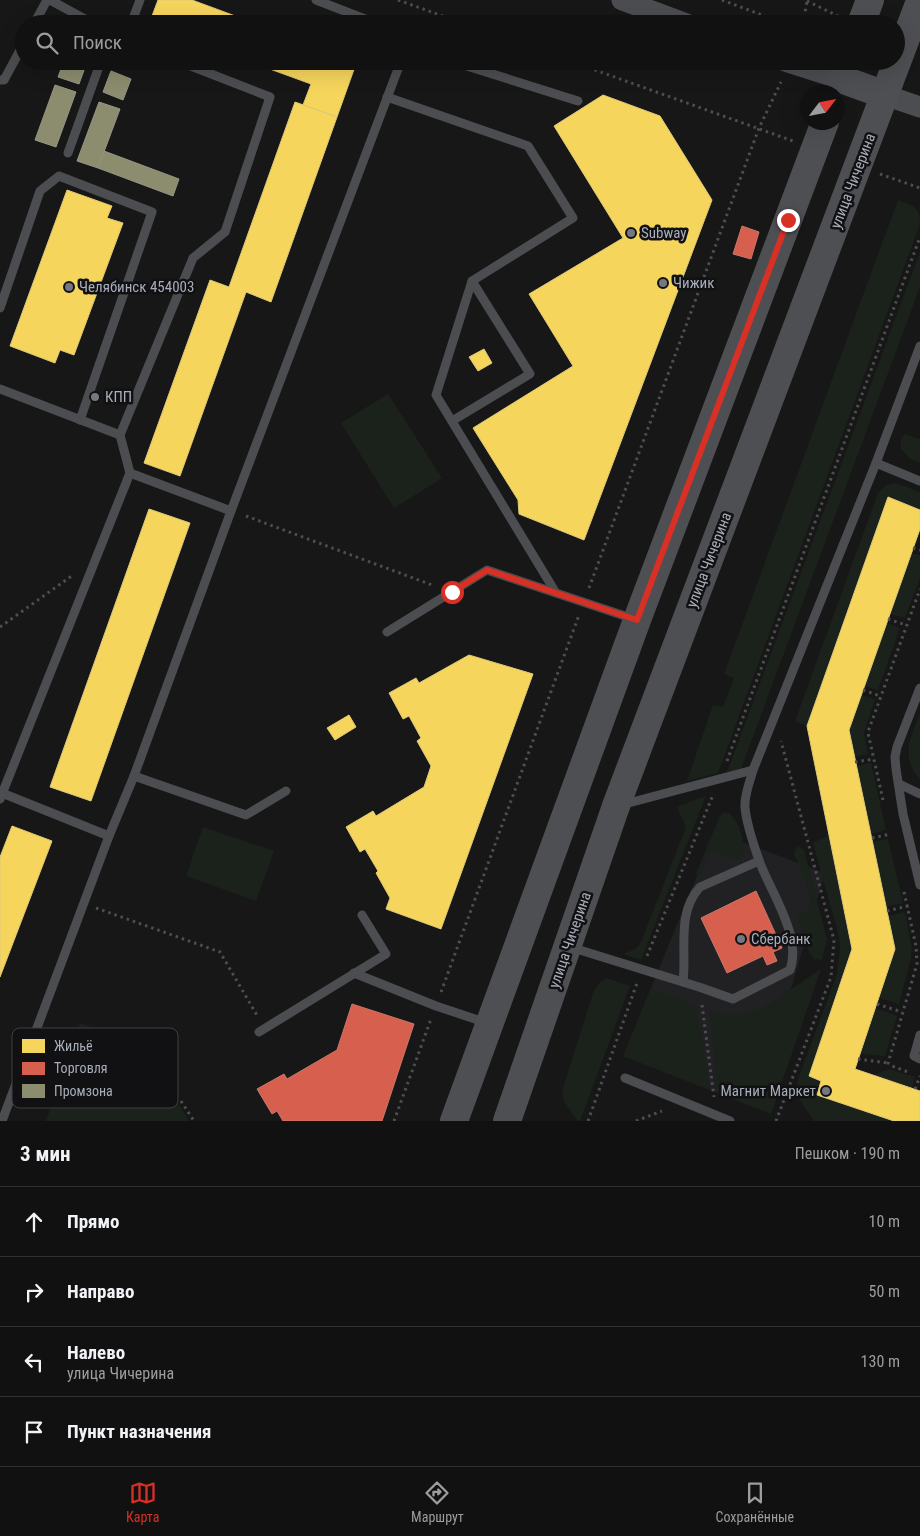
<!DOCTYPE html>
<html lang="ru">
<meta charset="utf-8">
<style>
body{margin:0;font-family:"Roboto Condensed",sans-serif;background:#1a1a1a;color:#f1f3f6}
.compass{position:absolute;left:800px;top:85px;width:45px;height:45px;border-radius:50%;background:#111;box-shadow:0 5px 20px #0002;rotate:58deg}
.stop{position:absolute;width:15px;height:15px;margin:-11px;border:4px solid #d93025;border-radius:50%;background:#fff}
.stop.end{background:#d93025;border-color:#fff;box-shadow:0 1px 5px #0008}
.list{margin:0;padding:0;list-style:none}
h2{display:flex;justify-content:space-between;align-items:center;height:65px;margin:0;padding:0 20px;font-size:21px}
h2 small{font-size:16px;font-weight:400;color:#9c9d9f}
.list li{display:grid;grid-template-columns:32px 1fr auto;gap:15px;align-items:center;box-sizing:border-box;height:70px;padding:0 20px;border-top:1px solid #303131}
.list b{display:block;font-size:19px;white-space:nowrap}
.list p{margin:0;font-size:16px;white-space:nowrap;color:#9c9d9f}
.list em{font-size:16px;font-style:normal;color:#9c9d9f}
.icon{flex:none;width:28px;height:28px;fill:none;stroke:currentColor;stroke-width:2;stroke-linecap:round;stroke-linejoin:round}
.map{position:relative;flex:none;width:920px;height:1121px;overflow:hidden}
.search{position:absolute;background:#111;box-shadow:0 5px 20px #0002;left:15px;right:15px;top:15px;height:55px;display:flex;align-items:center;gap:12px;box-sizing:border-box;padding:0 18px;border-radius:28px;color:#9c9d9f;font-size:19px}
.sheet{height:345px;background:#111}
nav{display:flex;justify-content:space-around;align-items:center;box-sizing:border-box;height:70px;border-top:1px solid #303131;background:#111;font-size:14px;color:#9c9d9f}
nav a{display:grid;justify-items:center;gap:2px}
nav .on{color:#d93025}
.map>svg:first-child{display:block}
</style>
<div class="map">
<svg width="920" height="1121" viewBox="0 0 920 1121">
<rect width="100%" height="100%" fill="#171717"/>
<!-- built -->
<polygon fill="#212123" points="715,832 825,873 756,1108 623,1056"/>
<!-- green -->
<g fill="#1b221b">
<path d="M898,200C913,206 920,206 920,224L718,773L687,781L713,705L723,707L734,678L724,674Z"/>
<polygon points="920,252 920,287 741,769 727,772"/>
<polygon points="388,394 442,478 394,508 341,423"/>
<polygon points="904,434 920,439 920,463 910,459 901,449 901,440"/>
<polygon points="896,483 920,492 920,510 888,497 807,726 795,721 878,493 887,485"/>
<polygon points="911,553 920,555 920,578 905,618 890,614"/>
<polygon points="887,623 900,628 878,690 864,686"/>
<polygon points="861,695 875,699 864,733 868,754 854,757 849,730"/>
<path d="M920,713V780C900,756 910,739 920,713Z"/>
<polygon points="871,763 886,830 871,834 856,766"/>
<polygon points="706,796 641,960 623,954 637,948 641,942 686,827 677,807"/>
<path d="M723,813H729C741,824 744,839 743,855L738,859L710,852L700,875L696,873L720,816Z"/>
<polygon points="203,827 274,851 256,901 186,876"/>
<polygon points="829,835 852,949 809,1076 821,1081 817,1095 894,1121 814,1121 796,1094 798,1079 837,974 840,947 839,936 813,843"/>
<polygon points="888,839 903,903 886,907 872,842"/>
<path d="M797,846L804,850L827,939L822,960L814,959L809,952L797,917C802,914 807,911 809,906C813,896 798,864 794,853Z"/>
<polygon points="905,912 912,949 911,958 899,1004 879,998 895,949 888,916"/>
<path d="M821,969L771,1114L718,1093L709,1011C722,1015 734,1017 747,1014C770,1007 800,982 821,969Z"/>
<polygon points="605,979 610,979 630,986 580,1121 578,1121 564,1101 562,1091 594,990 599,983"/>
<polygon points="651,989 697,1006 710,1090 623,1056"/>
<polygon points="875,1008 897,1016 885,1056 860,1054"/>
<polygon points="80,1023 145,1048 189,1121 46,1121"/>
<polygon points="889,1069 915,1077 912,1088 874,1075"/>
</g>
<!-- homes -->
<g fill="#f6d55c" stroke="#dec978">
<polygon points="158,0 192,0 257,24 149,24"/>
<polygon points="248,61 357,61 337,117 303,105 311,84"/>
<polygon points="603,95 660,116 712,200 584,540 519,514 518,500 473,428 573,366 529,294 623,238 554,126"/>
<polygon points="295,102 337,117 271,302 246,292 180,476 144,463 210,280 229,287"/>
<polygon points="67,190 112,206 107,218 123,223 74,355 60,350 55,363 10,346"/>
<polygon points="484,349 492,363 478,371 469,357"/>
<polygon points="888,497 920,510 920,529 849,730 895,949 855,1069 920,1091 920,1121 894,1121 817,1095 821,1081 809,1076 852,949 807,726"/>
<polygon points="149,509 190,523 91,801 50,787"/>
<polygon points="469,655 533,674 441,929 386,909 390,898 376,873 378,871 365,849 360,852 346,827 373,811 376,816 424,787 431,766 417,741 421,738 409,716 403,719 389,693 416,678 419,683"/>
<polygon points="349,715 356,727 335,740 327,728"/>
<polygon points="12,826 52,841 0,977 0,857"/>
</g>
<!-- shops -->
<g fill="#d6604d" stroke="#c8776d">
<polygon points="742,226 759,232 751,259 733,254"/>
<polygon points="756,891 782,948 773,952 777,961 767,965 763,956 727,973 701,918"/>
<polygon points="352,1004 414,1024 382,1121 283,1121 277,1111 272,1114 257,1089 284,1074 287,1079 337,1050"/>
</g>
<!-- industry -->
<g fill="#8c8c6e" stroke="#949684">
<polygon points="64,61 87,62 79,84 58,77"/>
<polygon points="111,71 131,79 123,100 103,92"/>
<polygon points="55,85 76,92 56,147 35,140"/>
<polygon points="99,102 120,109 98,168 77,161"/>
<polygon points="104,151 179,179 173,196 98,168"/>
</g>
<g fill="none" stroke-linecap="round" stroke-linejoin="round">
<!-- path -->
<g stroke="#4d4e52" stroke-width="3" stroke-dasharray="2.5 4" stroke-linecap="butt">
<polyline points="398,0 465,24"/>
<polyline points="722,0 786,24"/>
<polyline points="807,1 838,16"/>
<polyline points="803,24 807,1"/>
<polyline points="570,61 793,141"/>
<polyline points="880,174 920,188"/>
<polyline points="246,516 432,585"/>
<polyline points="913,548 920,550"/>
<polyline points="589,588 759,128 781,82"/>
<polyline points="888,619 906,625"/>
<polyline points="0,627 73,575"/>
<polyline points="863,690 880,696"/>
<polyline points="727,761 920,237"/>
<polyline points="855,762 874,759"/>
<polyline points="883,800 868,733 869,729 920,589"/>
<polyline points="872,838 891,834"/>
<polyline points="904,892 916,946 917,964 888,1063 892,1066 908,1072"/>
<polyline points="96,908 220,952 258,1017"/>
<polyline points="887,911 908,906"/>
<polyline points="647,956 713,795"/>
<polyline points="441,992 579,615"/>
<polyline points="877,1004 902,1012"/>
<polyline points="702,1005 714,1097"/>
<polyline points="858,1059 888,1063"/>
<polyline points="915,1089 920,1076"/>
<polyline points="181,1101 194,1121"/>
<polyline points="394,1121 431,1019"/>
<polyline points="588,1121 637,983"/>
<polyline points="636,1121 662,1111"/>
<polyline points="776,1121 831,977 834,940 781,741"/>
</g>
<!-- service -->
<g stroke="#4b4d50" stroke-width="9">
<polyline points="50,0 94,24"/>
<polyline points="316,0 378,24"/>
<polyline points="34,24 47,0"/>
<polyline points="131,24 140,0"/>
<polyline points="451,61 578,101"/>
<polyline points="0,80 4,80 24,43"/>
<polyline points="387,97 528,146 573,218 472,281 436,395 556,593"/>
<polyline points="68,153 101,61"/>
<polyline points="0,308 40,191 59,176 152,212 80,420"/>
<polyline points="0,389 120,435"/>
<polyline points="452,421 530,374 472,281"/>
<polyline points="876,463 920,481"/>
<polyline points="130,473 231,511"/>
<polyline points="387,632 487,570 634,619"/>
<polyline points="920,688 897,747 895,757 896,769 903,814 920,885"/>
<polyline points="134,776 246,815 286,791"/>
<polyline points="899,784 920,794"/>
<polyline points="2,793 109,836"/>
<polyline points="0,799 130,473 120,435 193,258 225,232 270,97 178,61"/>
<polyline points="621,805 753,770"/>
<path d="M570,947L699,987L733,999L790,970C802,937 772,894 760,863C755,849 746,821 745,807C744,795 750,782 753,770L876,463L920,346"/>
<polyline points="354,973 436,1006 487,1023"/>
<path d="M683,982C687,951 676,913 700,887L759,861"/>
<polyline points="259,1032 386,954 362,915"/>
<polyline points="920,1035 914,1056 920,1059"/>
<polyline points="625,1078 730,1121"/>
<polyline points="2,1121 109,836 134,776 231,511 401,61"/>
</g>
<!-- tertiary -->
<g stroke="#4b4d50" stroke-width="21">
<polyline points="622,0 687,24"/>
<polyline points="785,61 841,79"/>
<polyline points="885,95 920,107"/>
</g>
<!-- primary -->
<g stroke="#4e4f52" stroke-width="28">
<polyline points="861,24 870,0"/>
<polyline points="841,79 885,95"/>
<polyline points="454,1121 637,620 825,122"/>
<polyline points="507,1121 616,806 920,1"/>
</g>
</g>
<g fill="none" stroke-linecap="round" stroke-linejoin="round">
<!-- route -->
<polyline stroke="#d93025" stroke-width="6" points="452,592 487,570 637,620 788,220"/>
</g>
<!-- markers -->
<g fill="#757880" stroke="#111113" stroke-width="2">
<circle cx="631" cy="233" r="5"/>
<circle cx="663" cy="283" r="5"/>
<circle cx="69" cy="287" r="5"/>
<circle cx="95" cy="397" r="5"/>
<circle cx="741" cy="939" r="5"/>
<circle cx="826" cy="1091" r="5"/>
</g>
<g text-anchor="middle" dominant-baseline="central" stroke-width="5" stroke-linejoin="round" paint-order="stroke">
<!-- street labels -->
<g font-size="15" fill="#a7adb9" stroke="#111113">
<text transform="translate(853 181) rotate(-69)">улица Чичерина</text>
<text transform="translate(709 560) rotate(-69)">улица Чичерина</text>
<text transform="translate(570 940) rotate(-71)">улица Чичерина</text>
</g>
<!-- poi labels -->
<g font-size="15" fill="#a7adb9" stroke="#111113" text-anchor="start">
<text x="641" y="233">Subway</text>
<text x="673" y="283">Чижик</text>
<text x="79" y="287">Челябинск 454003</text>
<text x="105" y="397">КПП</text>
<text x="751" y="939">Сбербанк</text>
<text x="816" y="1091" text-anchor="end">Магнит Маркет</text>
</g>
</g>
<!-- legend -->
<rect x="12" y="1028" width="166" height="80" rx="8" fill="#111113" stroke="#3e4045" stroke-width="1"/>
<rect x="22" y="1039" width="23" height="14" fill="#f6d55c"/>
<rect x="22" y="1062" width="23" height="13" fill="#d6604d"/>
<rect x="22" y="1084" width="23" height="14" fill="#8c8c6e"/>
<g font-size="14" fill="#a7adb9">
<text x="54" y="1051">Жильё</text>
<text x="54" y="1073">Торговля</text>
<text x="54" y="1096">Промзона</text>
</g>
</svg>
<svg class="compass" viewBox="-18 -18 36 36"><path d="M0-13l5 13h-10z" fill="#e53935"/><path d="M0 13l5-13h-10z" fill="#9c9d9f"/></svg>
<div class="stop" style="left:452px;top:592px"></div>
<div class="stop end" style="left:788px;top:220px"></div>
<div class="search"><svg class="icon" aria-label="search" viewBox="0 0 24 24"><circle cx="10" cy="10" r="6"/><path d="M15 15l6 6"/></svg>Поиск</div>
</div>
<section class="sheet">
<h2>3 мин<small>Пешком · 190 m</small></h2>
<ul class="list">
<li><svg class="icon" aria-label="ahead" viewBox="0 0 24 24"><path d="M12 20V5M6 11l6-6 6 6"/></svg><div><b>Прямо</b></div><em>10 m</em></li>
<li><svg class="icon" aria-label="right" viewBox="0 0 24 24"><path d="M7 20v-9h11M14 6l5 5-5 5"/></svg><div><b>Направо</b></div><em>50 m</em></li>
<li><svg class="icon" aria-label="left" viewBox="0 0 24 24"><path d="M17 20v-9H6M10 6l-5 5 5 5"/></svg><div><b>Налево</b><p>улица Чичерина</p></div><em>130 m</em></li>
<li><svg class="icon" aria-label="arrive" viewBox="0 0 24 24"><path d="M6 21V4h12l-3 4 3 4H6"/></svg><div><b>Пункт назначения</b></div></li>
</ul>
</section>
<nav>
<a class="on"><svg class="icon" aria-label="map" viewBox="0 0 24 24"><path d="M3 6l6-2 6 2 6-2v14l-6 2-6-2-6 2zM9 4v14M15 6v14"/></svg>Карта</a>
<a><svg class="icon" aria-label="directions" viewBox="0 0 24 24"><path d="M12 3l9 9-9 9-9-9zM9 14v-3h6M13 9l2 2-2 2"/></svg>Маршрут</a>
<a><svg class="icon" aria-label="saved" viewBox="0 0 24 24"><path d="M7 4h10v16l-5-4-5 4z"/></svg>Сохранённые</a>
</nav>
